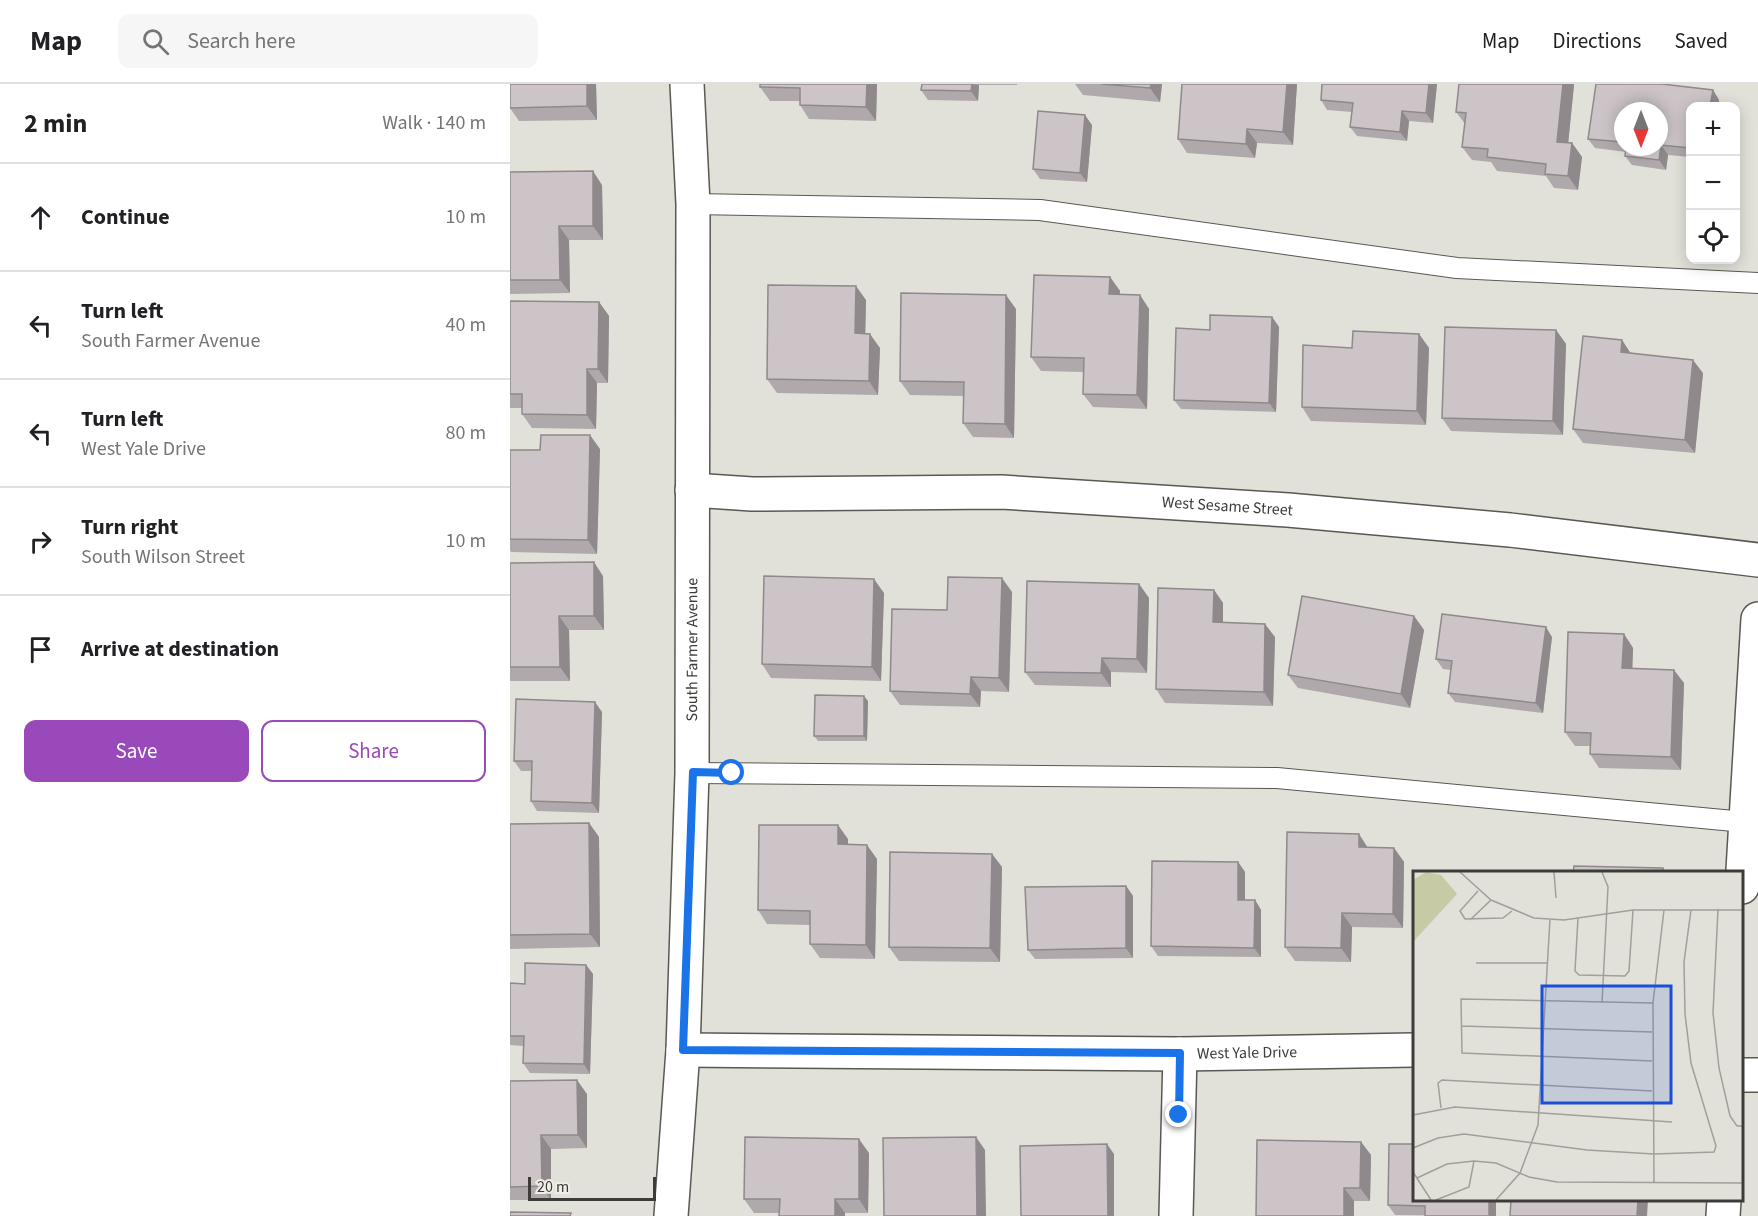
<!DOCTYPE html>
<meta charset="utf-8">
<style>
body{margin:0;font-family:"Source Sans 3",sans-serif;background:#f6f6f6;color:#202124}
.controls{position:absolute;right:18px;top:18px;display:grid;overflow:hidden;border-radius:12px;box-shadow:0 3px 15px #0003}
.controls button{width:54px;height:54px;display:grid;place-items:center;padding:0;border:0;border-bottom:2px solid #e0e0e0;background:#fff;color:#202124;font:30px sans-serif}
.compass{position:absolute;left:1104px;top:18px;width:54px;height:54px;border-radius:50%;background:#fff;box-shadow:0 3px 15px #0003;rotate:180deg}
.scale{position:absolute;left:18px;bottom:15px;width:128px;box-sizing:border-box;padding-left:6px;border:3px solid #3d3c39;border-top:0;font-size:16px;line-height:21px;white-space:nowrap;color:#3d3c39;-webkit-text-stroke:4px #f0eee6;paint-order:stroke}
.stop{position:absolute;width:18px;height:18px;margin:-14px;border:4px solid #1a73e8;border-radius:50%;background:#fff}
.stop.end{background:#1a73e8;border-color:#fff;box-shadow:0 2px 6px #0008}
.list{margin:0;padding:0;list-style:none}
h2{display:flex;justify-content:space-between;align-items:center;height:78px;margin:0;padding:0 24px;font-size:26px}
h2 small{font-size:20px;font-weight:400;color:#757577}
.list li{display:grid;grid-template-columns:39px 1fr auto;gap:18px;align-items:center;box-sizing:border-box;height:108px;padding:0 24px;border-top:2px solid #e0e0e0}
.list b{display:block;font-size:22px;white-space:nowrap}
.list p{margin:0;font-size:20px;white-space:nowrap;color:#757577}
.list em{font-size:20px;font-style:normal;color:#757577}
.actions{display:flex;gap:12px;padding:18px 24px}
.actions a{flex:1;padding:14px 0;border:2px solid #9949ba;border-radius:12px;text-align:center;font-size:21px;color:#9949ba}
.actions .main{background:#9949ba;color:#fff}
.icon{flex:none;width:33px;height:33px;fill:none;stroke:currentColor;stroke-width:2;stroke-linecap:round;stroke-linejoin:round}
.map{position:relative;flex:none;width:1248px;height:1132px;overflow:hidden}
header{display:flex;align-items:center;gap:36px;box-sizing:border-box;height:84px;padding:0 30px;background:#fff;border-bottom:2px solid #e0e0e0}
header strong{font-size:28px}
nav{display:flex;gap:33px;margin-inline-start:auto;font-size:21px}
.search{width:420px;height:54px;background:#f6f6f6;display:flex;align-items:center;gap:15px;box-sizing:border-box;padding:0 21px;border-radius:12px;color:#757577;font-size:22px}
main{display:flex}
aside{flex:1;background:#fff}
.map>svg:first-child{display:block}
</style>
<header>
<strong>Map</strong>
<div class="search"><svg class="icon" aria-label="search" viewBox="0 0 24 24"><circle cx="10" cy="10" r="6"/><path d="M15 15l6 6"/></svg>Search here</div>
<nav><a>Map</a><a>Directions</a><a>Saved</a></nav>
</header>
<main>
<aside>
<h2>2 min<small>Walk · 140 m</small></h2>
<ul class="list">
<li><svg class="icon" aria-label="ahead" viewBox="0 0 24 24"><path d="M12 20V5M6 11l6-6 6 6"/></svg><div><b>Continue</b></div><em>10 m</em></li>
<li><svg class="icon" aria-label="left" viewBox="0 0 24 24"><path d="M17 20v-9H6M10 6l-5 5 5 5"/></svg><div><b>Turn left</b><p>South Farmer Avenue</p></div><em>40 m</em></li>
<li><svg class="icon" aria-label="left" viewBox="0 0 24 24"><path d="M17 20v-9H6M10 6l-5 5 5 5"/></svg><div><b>Turn left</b><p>West Yale Drive</p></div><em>80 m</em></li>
<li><svg class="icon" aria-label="right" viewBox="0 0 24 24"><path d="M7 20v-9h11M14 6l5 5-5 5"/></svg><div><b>Turn right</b><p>South Wilson Street</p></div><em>10 m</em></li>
<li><svg class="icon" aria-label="arrive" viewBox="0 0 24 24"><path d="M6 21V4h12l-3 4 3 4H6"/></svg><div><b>Arrive at destination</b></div></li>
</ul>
<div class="actions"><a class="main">Save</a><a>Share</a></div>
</aside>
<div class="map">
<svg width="1248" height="1132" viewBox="0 0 1248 1132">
<rect width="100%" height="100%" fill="#e2e1d9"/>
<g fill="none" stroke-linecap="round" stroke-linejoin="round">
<!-- lane casing -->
<g stroke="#5a5852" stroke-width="22">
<g id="lane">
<polyline points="183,120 530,126 947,184 1248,199"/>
<polyline points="182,689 767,694 1245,739"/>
</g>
</g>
<!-- street casing -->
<g stroke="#5a5852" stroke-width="36">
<g id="street">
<path id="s1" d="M182,406L242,410L491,408L778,426L1000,446L1248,476"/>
<polyline points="1232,803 1248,535"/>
<path id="s2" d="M173,966L670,970L904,966"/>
<polyline points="1232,991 1248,991"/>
<path id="s3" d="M161,1132L173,966L182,689L183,120L177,0"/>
<polyline points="666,1132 670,970"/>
<polyline points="1213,1132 1214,1116"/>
</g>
</g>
<!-- lane -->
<use href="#lane" stroke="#fff" stroke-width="20"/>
<!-- street -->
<use href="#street" stroke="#fff" stroke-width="33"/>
</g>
<!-- wall -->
<g fill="#afa9ab" fill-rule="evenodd">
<polygon points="0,0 86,0 87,36 9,37 0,24"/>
<polygon points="367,0 366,37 299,35 290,21 290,17 260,17 250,3"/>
<polygon points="412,0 507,0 507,1 469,1 468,17 418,16 411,6"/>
<polygon points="565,0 652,0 650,18 573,11"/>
<polygon points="672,0 787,0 783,61 747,59 745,74 677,69 668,55"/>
<polygon points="812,0 927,0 923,39 899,37 897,57 847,52 840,43 842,28 817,26 811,16"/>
<polygon points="949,0 1064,0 1064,1 1058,59 1062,59 1072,73 1068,106 1044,104 1036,92 987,87 981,78 962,76 952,63 955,40 946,28"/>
<path d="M1086,0H1152L1203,6L1209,16L1208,22H1180V73L1158,71L1156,86L1122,81L1115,72L1116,68L1085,64L1078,55ZM1113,27H1149V63H1113Z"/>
<polygon points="582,41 577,98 530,95 523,85"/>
<polygon points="0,88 92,101 93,156 59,156 60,209 0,210"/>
<polygon points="600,193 610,207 609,211 630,211 639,225 637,325 583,323 573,310 573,288 531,287 521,273"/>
<polygon points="356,216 355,250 370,264 368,311 267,309 257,295"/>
<polygon points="0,217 89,218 99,232 98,299 87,299 86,345 22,344 12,330 12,324 0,324"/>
<polygon points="506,225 504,354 463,353 453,339 454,312 400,311 390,297"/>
<polygon points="762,233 769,243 766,328 671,325 664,316"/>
<polygon points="1046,246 1056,260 1053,351 941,347 932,334"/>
<polygon points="909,250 919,264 916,341 801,337 792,323 842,264"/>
<polygon points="1112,256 1121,270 1193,289 1185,369 1073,359 1063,345"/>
<polygon points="90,365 87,470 1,468 0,466 0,366"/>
<polygon points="0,479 93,492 94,546 59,546 60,597 0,597"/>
<polygon points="629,500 639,514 637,589 601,588 601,603 525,601 515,588"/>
<polygon points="704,506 713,519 713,538 765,553 763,622 655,619 646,605"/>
<polygon points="502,508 499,608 471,607 470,623 390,621 380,607 437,526"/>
<polygon points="374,509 371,597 261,594 252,580"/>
<polygon points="904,532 914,546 900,624 788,604 778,591"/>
<polygon points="1114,550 1123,564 1122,584 1174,599 1171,686 1089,684 1080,670 1080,662 1065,662 1055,648"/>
<polygon points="1042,553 1033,629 945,618 938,609 941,586 933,585 926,575"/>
<polygon points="358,617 357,657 308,657 304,652"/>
<polygon points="92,628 89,729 27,727 21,717 22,687 11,687 4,677"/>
<polygon points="79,739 89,753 90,863 0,865 0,740"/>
<polygon points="338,755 338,761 367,775 365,875 310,874 300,860 300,841 257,840 248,826"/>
<polygon points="858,763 884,764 894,778 893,844 842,843 841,878 785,877 775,863"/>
<polygon points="482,770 492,783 490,878 389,877 379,863"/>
<polygon points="728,778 735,788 735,816 745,816 751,826 751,873 648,872 641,862"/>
<polygon points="616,802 623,812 623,874 525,875 518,866"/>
<polygon points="76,881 83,890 80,990 20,989 13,979 13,962 0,961 0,899 15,900"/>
<polygon points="0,997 77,1010 77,1064 41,1065 41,1116 0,1116"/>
<polygon points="851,1058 861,1071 860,1117 844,1117 746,1132"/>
<polygon points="359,1069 358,1129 335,1129 335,1132 269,1132 269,1129 244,1129 234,1115"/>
<polygon points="904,1116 986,1116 986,1132 885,1131 878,1121"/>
</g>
<!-- shaded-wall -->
<g fill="#8f898b">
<polygon points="77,0 86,0 87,36 77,22"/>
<polygon points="357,0 367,0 366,37 356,23"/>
<polygon points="462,0 469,1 468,17 461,7"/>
<polygon points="641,0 652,0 650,18 640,4"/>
<polygon points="777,0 787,0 783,61 773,48"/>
<polygon points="919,0 927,0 923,39 916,29"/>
<polygon points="1053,0 1064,0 1064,1 1057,71 1047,58"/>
<polygon points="1203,6 1209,16 1208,22 1200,22"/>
<polygon points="892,27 899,37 897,57 890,48"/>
<polygon points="575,31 582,41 577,98 570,89"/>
<polygon points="737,45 747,59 745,74 736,60"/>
<polygon points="1062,59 1072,73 1068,106 1058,92"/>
<polygon points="1151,61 1158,71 1156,86 1149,76"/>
<polygon points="83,87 92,101 93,156 83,142"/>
<polygon points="49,142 59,156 60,209 50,196"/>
<polygon points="600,193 610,207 609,224 599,210"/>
<polygon points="346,202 356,216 355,263 345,249"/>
<polygon points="496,211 506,225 504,354 495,340"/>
<polygon points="630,211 639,225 637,325 627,311"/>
<polygon points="89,218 99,232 98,299 88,285"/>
<polygon points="762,233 769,243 766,328 759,319"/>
<polygon points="1046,246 1056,260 1053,351 1043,337"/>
<polygon points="360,250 370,264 368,311 359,297"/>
<polygon points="909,250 919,264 916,341 907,327"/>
<polygon points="1112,256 1121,270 1111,268"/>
<polygon points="1183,276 1193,289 1185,369 1175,356"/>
<polygon points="77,285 87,299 86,345 77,331"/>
<polygon points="80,351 90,365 87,470 78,456"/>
<polygon points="84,478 93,492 94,546 84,532"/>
<polygon points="492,494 502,508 499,608 489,594"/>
<polygon points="364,495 374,509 371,597 362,583"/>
<polygon points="629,500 639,514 637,589 627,575"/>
<polygon points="704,506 713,519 713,552 703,538"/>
<polygon points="49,532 59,546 60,597 50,583"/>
<polygon points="904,532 914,546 900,624 891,610"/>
<polygon points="755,540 765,553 763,622 754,608"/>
<polygon points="1036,543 1042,553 1033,629 1026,619"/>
<polygon points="1114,550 1123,564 1122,598 1112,584"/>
<polygon points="592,574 601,588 601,603 591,589"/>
<polygon points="1164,586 1174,599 1171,686 1161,673"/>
<polygon points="461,593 471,607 470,623 460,610"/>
<polygon points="354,612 358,617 357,657 354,652"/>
<polygon points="85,618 92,628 89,729 82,719"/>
<polygon points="79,739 89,753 90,863 80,850"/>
<polygon points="328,741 338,755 338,774 328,760"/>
<polygon points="849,750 858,764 849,763"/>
<polygon points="357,761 367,775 365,875 356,861"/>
<polygon points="884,764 894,778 893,844 883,830"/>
<polygon points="482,770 492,783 490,878 480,864"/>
<polygon points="728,778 735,788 735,826 728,816"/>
<polygon points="616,802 623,812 623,874 616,864"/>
<polygon points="745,816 751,826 751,873 744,864"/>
<polygon points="832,829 842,843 841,878 831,864"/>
<polygon points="76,881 83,890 80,990 74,980"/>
<polygon points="67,996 77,1010 77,1064 68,1051"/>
<polygon points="31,1051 41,1065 41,1116 32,1102"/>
<polygon points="466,1053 475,1066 476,1132 467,1132"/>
<polygon points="349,1055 359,1069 358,1129 349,1115"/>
<polygon points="851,1058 861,1071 860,1117 850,1104"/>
<polygon points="597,1060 604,1070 604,1132 598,1132"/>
<polygon points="834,1104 844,1117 844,1132 834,1132"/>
<polygon points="325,1115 335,1129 335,1132 325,1132"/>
<rect x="979" y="1116" width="7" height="16"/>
<polygon points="1128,1116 1138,1116 1137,1132 1127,1132"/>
</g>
<!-- building -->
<g fill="#ccc4c7" stroke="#8f898b" stroke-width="1.5">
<polygon points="0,0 77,0 77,22 0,24"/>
<polygon points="250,0 357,0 356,23 290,21 290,4 250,3"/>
<polygon points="412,0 462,0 461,7 411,6"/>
<polygon points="591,0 641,0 640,4"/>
<polygon points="672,0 777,0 773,48 737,45 736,60 668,55"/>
<polygon points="812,0 919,0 916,29 892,27 890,48 840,43 843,19 811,16"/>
<polygon points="949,0 1053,0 1047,58 1062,59 1058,92 1035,90 1036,80 977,73 978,65 952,63 956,29 946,28"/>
<polygon points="1086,0 1152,0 1203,6 1200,22 1180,22 1180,64 1151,61 1149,76 1115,72 1116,63 1149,63 1149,27 1113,27 1113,58 1078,55"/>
<polygon points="528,27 575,31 570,89 523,85"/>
<polygon points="83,87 83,142 49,142 50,196 0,196 0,88"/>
<polygon points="524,191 600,193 599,210 630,211 627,311 573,310 574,274 521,273"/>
<polygon points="258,201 346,202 345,249 360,250 359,297 257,295"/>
<polygon points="391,209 496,211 495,340 453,339 454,298 390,297"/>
<polygon points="0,217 89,218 88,285 77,285 77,331 12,330 12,310 0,310"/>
<polygon points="700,231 762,233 759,319 664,316 666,244 700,246"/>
<polygon points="935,243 1046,246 1043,337 932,334"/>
<polygon points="843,247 909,250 907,327 792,323 793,261 842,264"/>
<polygon points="1073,252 1112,256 1111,268 1183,276 1175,356 1063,345"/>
<polygon points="31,351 80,351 78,456 0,455 0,366 30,366"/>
<polygon points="84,478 84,532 49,532 50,583 0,583 0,479"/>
<polygon points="254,492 364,495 362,583 252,580"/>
<polygon points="438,493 492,494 489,594 461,593 460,610 380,607 382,525 437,526"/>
<polygon points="517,497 629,500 627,575 592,574 591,589 515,588"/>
<polygon points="648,504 704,506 703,538 755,540 754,608 646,605"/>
<polygon points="792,512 904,532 891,610 778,591"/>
<polygon points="932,530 1036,543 1026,619 938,609 942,577 926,575"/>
<polygon points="1058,548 1114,550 1112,584 1164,586 1161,673 1080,670 1081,649 1055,648"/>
<polygon points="305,611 354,612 354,652 304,652"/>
<polygon points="6,615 85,618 82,719 21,717 22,677 4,677"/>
<polygon points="79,739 80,850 0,851 0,740"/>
<polygon points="249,741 328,741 328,760 357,761 356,861 300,860 300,827 248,826"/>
<polygon points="777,748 849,750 849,763 884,764 883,830 832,829 831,864 775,863"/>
<polygon points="380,768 482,770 480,864 379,863"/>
<polygon points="642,777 728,778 728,816 745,816 744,864 641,862"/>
<polygon points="1064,782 1153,784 1153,789 1063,789"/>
<polygon points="616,802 616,864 518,866 515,803"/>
<polygon points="15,879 76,881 74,980 13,979 14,952 0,952 0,899 15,900"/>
<polygon points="67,996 68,1051 31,1051 32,1102 0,1103 0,997"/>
<polygon points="235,1053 349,1055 349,1115 325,1115 325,1132 269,1132 270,1115 234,1115"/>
<polygon points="466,1053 467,1132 374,1132 373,1054"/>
<polygon points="747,1056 851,1058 850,1104 834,1104 834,1132 746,1132"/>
<polygon points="597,1060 598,1132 511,1132 510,1062"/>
<polygon points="879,1060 904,1060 904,1116 979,1116 979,1132 915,1132 915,1122 878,1121"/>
<polygon points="1001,1116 1128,1116 1127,1132 1000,1132"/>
<polygon points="0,1128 61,1129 60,1132 0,1132"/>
</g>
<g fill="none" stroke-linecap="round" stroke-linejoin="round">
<!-- route -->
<polyline stroke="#1a73e8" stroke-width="8" points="222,689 183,688 173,966 670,969 669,1031"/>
</g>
<g text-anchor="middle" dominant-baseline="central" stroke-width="4.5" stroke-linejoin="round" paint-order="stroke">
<!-- street labels -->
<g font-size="16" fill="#3d3c39" stroke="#f0eee6">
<text stroke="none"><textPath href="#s1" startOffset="536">West Sesame Street</textPath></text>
<text stroke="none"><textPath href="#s3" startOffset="567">South Farmer Avenue</textPath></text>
<text stroke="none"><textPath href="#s2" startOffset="564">West Yale Drive</textPath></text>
</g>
</g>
<!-- overview -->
<g transform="translate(903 787)">
<rect width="330" height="330" fill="#e2e1d9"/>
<path d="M13,1L28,4L44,23L0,71V9Z" fill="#c6cba6"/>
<path fill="none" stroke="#a09f99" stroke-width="1.5" d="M47,1L78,29L121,47L151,49L220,39H330M141,1L143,27M189,1L195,16L189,132M65,20L47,40L52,48L90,47L99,40M305,38L300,142L306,197L317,245L324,255H330M165,47L162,100L166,104L212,105L216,100L220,39M57,49L78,29M63,92H134M48,155L239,161M239,190L49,182L48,128L240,132M28,237L25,212L29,209L239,220M0,244L42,236L259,251M0,277L25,267L51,263L174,279L241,283L301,281L303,275L278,192L272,143L271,91L278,39M0,301L18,329M4,307L34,293L61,290L83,292L116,306L144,311L330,312M241,312L240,132L251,39M23,329L56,316L61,290M83,329L107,302L125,254L137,48"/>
<path fill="#1d4ed8" fill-opacity="0.15" stroke="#1d4ed8" stroke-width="3" d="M129,115H258V232H129Z"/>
<rect width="330" height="330" fill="none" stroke="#3d3c39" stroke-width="3"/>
</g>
</svg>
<div class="controls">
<button>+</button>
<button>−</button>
<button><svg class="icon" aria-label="locate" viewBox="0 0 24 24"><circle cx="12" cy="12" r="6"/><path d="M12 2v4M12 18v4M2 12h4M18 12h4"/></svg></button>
</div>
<svg class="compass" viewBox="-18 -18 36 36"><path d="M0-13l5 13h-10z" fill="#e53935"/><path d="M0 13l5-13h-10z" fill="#757577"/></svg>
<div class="scale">20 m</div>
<div class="stop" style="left:222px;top:689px"></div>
<div class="stop end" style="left:669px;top:1031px"></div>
</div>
</main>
